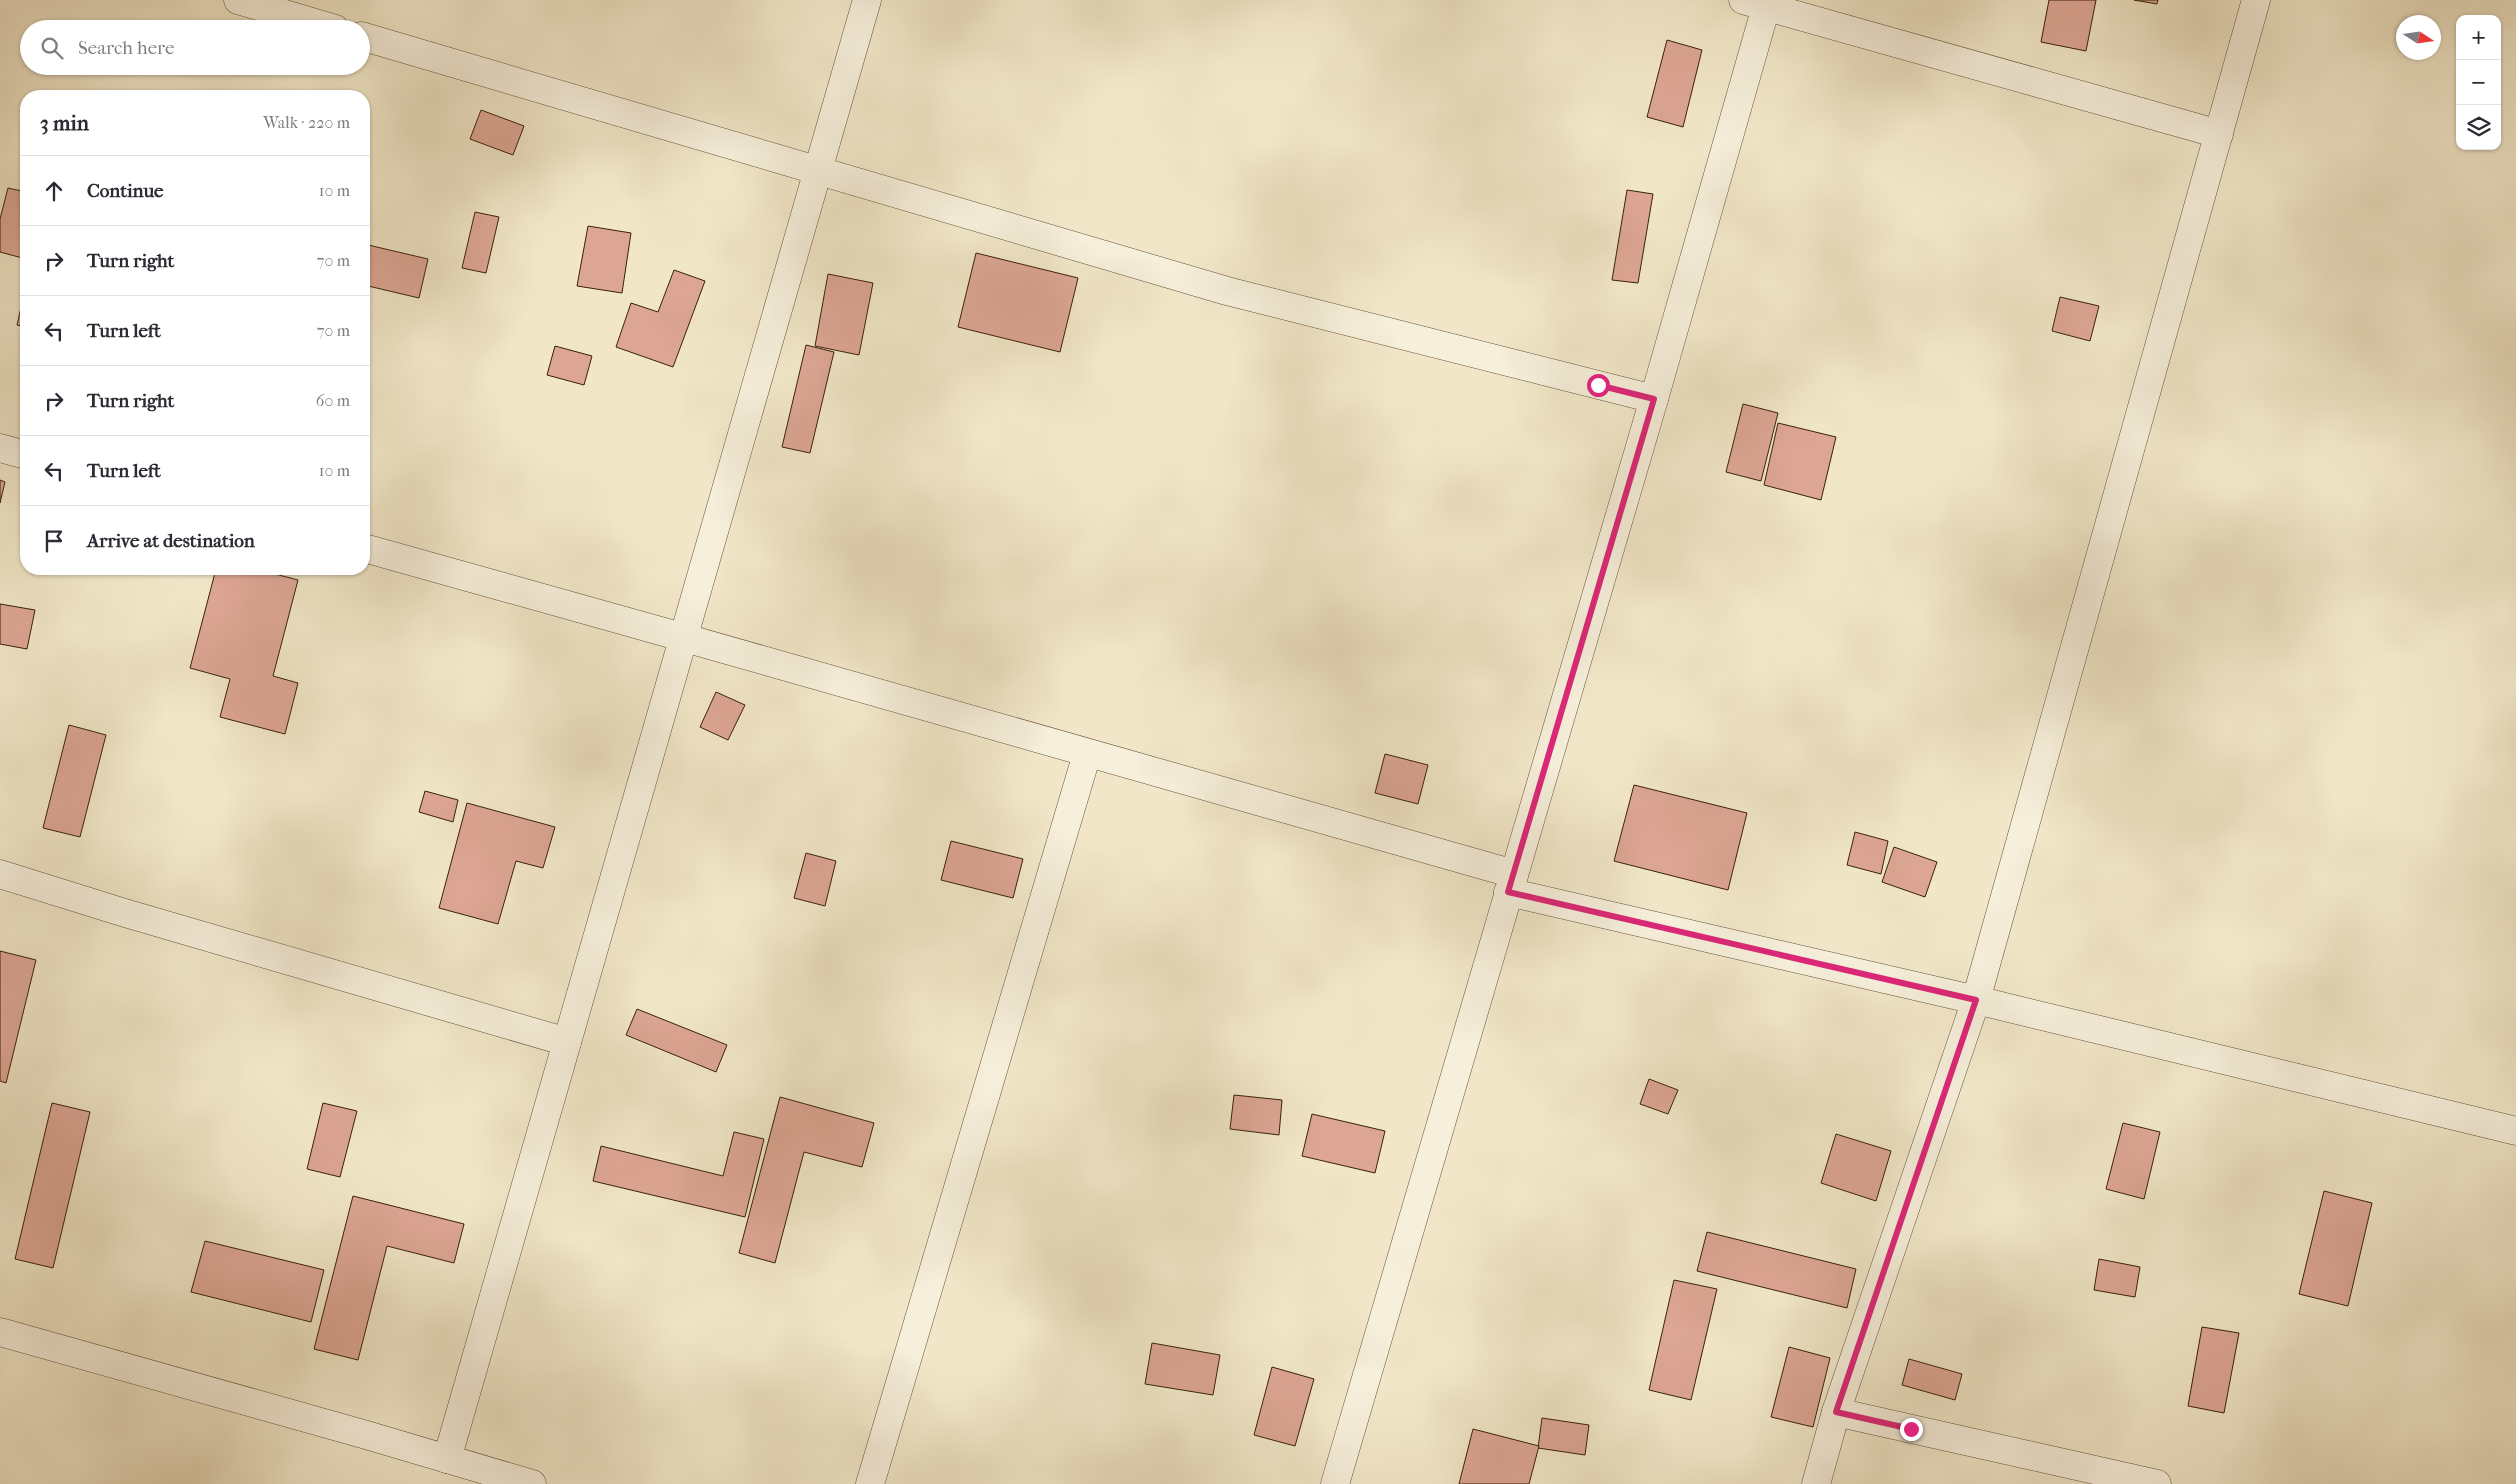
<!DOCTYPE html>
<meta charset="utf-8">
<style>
body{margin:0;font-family:"IM FELL French Canon",serif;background:#f7f7f7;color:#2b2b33}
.controls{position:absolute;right:15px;top:15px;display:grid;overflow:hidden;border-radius:10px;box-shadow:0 1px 4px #0004}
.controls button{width:45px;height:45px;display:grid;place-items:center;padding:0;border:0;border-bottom:1px solid #e1e1e2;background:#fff;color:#2b2b33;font:25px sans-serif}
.compass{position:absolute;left:2396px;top:15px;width:45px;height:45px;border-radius:50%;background:#fff;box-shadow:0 1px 4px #0004;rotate:102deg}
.stop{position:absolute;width:15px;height:15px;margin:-11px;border:4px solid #db2777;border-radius:50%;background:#fff}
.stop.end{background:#db2777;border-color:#fff;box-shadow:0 1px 5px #0008}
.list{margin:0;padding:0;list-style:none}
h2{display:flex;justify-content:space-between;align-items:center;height:65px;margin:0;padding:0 20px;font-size:21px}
h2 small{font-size:16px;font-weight:400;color:#7c7c81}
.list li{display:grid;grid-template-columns:32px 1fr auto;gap:15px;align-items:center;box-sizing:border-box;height:70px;padding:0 20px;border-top:1px solid #e1e1e2}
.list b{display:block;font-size:19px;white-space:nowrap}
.list em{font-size:16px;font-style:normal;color:#7c7c81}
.icon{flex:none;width:28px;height:28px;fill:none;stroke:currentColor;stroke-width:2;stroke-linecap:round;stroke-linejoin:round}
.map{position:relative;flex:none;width:2516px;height:1484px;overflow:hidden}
.search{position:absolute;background:#fff;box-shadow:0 1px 4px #0004;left:20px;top:20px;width:350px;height:55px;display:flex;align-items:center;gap:12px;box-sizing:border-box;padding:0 18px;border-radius:28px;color:#7c7c81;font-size:19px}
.panel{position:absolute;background:#fff;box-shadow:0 1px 4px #0004;left:20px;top:90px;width:350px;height:485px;border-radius:20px}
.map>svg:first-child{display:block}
</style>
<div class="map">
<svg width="2516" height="1484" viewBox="0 0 2516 1484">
<rect width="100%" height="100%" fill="#f1e7c8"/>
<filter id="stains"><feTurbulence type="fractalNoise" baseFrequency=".004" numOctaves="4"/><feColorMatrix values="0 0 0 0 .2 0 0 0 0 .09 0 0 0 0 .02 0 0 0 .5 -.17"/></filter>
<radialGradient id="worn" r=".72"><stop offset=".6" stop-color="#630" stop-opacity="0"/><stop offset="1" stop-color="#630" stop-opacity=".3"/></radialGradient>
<!-- building -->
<g fill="#dda694" stroke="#382107">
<polygon points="2049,0 2096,0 2086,51 2041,42"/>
<polygon points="2134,0 2158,0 2157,4"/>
<polygon points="1667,40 1702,50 1683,127 1647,117"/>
<polygon points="481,110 524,126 513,155 470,139"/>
<polygon points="8,188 26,192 26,259 0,252 0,219"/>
<polygon points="1627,190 1653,194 1638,283 1612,280"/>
<polygon points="475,212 499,217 486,273 462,268"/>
<polygon points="588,226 631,233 622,293 577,286"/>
<polygon points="364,244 428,259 419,298 364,285"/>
<polygon points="976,253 1078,278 1060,352 958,327"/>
<polygon points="674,270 705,281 673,367 616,347 631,303 658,312"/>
<polygon points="828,274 873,283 859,355 815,346"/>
<polygon points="26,286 26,327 17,325"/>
<polygon points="2060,297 2099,306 2090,341 2052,331"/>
<polygon points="806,345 834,352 810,453 782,447"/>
<polygon points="555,346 592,356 584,385 547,375"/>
<polygon points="1743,404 1778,413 1761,481 1726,472"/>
<polygon points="1778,423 1836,437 1821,500 1764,485"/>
<polygon points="0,480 5,482 0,503"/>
<polygon points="216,569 256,569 298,580 273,676 298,683 285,734 220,717 230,679 190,668"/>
<polygon points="0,604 35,610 27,649 0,644"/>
<polygon points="716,692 745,705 728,740 700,727"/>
<polygon points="69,725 106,735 80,837 43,828"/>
<polygon points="1385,754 1428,765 1418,804 1375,793"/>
<polygon points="1634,785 1747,813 1728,890 1614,861"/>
<polygon points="425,791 458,800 453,822 419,812"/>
<polygon points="467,803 555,827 543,868 516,861 498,924 439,908"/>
<polygon points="1855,832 1888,841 1881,874 1847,865"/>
<polygon points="951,841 1023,859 1013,898 941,880"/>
<polygon points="1894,847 1937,862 1925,897 1882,882"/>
<polygon points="806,853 836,861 825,906 794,898"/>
<polygon points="0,951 36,960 6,1083 0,1081"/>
<polygon points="637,1009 727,1045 716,1072 626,1035"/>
<polygon points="1649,1079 1678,1090 1668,1114 1640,1104"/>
<polygon points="1234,1095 1282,1100 1279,1135 1230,1129"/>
<polygon points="780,1097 874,1123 862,1167 804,1152 775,1263 739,1253"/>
<polygon points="52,1103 90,1112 53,1268 15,1259"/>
<polygon points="323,1103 357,1111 340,1177 307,1169"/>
<polygon points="1312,1114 1385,1131 1375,1173 1302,1156"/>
<polygon points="2123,1123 2160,1132 2144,1199 2106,1189"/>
<polygon points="734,1132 764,1139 745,1217 593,1181 601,1146 723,1176"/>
<polygon points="1836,1134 1891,1151 1876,1201 1821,1183"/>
<polygon points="2324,1191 2372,1203 2348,1306 2299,1294"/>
<polygon points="353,1196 464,1224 454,1263 387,1246 358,1360 314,1349"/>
<polygon points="1707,1232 1856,1269 1847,1308 1697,1271"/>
<polygon points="205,1241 324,1270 311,1322 191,1292"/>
<polygon points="2099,1259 2140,1267 2135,1297 2094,1290"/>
<polygon points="1674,1280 1717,1289 1691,1400 1649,1390"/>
<polygon points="2202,1327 2239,1333 2224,1413 2188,1406"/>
<polygon points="1152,1343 1220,1355 1213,1395 1145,1384"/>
<polygon points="1789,1347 1830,1358 1813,1427 1771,1417"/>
<polygon points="1909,1359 1962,1374 1955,1400 1902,1385"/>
<polygon points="1272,1367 1314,1379 1295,1446 1254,1435"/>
<polygon points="1542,1418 1589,1425 1585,1455 1538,1448"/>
<polygon points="1473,1429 1539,1446 1529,1484 1459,1484"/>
</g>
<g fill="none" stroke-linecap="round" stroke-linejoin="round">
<!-- minor casing -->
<g stroke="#665237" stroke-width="29">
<g id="minor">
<polyline points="238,0 335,29"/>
<polyline points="1743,0 2219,134"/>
<polyline points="361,36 1227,291 1654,399"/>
<polyline points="0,448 26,455"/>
<path d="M364,548C748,654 1130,766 1514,874"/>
<polyline points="0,874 125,913 567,1042"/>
<polyline points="1508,892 1976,1000 2516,1131"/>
<polyline points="0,1332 363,1434 532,1484"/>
<polyline points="1836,1412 2157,1484"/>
<polyline points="447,1459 867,0"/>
<polyline points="870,1484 1087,754"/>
<polyline points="1335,1484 1654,399 1768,0"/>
<polyline points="1816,1484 1836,1412 1976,1000 2256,0"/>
</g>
</g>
<!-- minor -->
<use href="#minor" stroke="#f6efdb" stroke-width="28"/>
</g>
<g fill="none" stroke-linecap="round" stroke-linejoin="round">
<!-- route -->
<polyline stroke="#db2777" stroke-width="6" points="1598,385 1654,399 1508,892 1976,1000 1836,1412 1911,1429"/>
</g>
<rect width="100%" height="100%" filter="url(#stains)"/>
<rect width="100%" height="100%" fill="url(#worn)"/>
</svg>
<div class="controls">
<button>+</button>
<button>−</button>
<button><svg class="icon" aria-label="layers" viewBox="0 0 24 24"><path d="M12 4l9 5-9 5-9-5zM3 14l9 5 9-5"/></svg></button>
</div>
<svg class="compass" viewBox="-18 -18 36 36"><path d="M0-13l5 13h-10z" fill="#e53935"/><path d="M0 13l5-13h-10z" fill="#7c7c81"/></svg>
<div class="stop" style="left:1598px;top:385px"></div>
<div class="stop end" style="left:1911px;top:1429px"></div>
<div class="search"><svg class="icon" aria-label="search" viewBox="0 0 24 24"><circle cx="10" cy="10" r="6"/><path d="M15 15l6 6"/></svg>Search here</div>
<section class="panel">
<h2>3 min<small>Walk · 220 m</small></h2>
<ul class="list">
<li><svg class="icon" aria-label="ahead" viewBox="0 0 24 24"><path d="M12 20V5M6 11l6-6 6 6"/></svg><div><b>Continue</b></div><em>10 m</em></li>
<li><svg class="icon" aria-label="right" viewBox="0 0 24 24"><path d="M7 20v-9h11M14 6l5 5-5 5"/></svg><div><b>Turn right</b></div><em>70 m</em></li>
<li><svg class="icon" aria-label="left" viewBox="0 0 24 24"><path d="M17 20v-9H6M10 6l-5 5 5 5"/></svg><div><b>Turn left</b></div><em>70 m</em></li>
<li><svg class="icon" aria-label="right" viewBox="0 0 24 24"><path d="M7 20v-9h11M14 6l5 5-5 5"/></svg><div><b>Turn right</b></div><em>60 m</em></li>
<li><svg class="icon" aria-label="left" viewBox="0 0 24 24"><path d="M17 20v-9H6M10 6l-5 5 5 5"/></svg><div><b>Turn left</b></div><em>10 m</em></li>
<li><svg class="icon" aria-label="arrive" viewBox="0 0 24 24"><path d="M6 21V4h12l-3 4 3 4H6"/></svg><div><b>Arrive at destination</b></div></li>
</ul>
</section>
</div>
